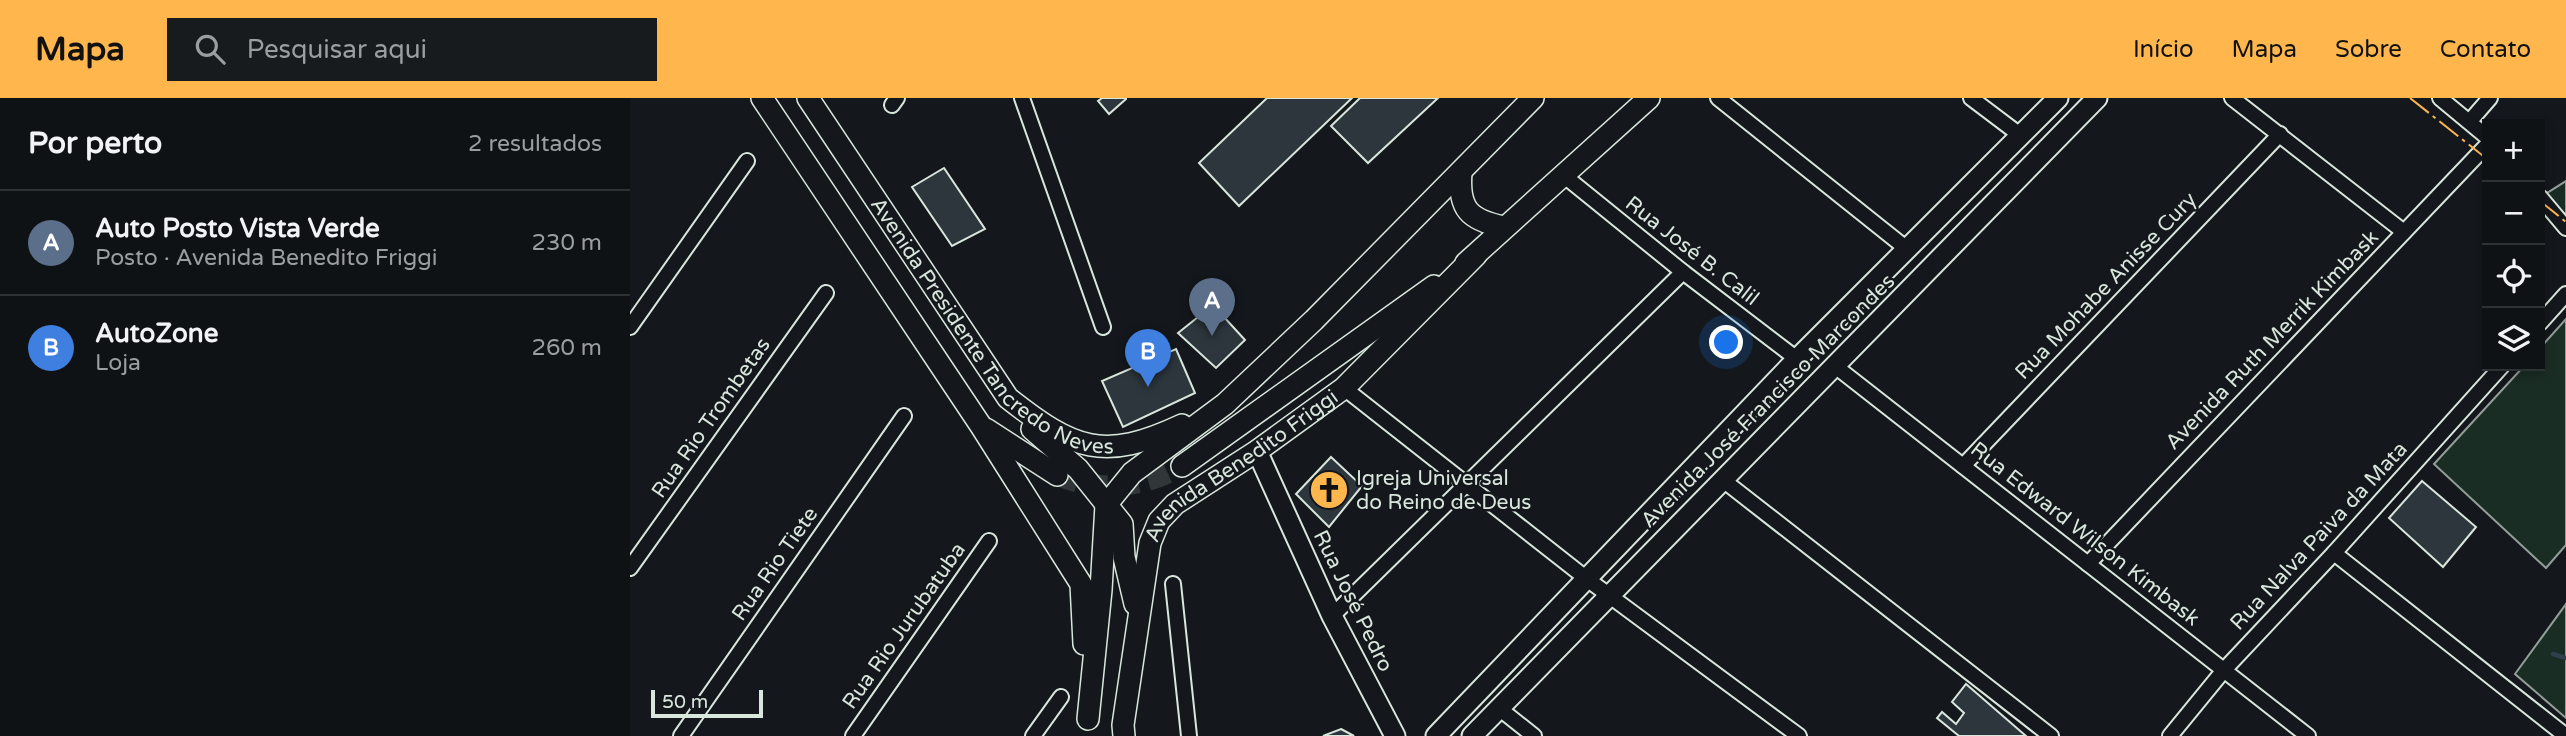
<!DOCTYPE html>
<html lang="pt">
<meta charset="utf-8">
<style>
body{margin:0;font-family:"Varela Round",sans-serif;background:#181b1e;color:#f1f3f6}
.controls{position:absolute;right:21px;top:21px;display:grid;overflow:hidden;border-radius:0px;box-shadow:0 4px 10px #0003}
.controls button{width:63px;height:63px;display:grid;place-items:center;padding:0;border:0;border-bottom:2px solid #2f3234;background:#0f1215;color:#f1f3f6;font:35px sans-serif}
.scale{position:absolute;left:21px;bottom:18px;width:112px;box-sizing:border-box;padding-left:7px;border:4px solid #d8e6dc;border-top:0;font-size:19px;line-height:24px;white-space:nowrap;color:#d8e6dc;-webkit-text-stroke:5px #14181c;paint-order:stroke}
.you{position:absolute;left:1097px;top:245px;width:24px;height:24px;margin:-18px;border:5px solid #fff;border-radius:50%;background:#1a73e8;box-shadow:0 0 0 10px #1a73e833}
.badge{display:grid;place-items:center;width:46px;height:46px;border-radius:50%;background:#ffb74d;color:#fff;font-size:23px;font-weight:700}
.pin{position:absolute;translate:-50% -58px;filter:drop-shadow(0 2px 4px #0008)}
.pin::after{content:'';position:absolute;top:37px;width:24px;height:21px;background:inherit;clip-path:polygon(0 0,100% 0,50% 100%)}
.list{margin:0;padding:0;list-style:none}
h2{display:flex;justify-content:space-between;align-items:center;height:91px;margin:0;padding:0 28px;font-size:30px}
h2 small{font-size:23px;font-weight:400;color:#9b9ea0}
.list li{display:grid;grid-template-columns:46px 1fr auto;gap:21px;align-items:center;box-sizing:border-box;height:105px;padding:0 28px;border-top:2px solid #2f3234}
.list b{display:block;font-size:26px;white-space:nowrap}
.list p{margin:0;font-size:23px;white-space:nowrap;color:#9b9ea0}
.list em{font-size:23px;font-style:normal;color:#9b9ea0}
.icon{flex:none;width:38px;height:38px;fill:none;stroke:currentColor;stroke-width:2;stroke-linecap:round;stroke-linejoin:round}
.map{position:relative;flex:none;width:1936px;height:638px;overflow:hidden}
header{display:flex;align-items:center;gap:42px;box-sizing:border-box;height:98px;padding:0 35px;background:#ffb74d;color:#111}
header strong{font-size:33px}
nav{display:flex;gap:38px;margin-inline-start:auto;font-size:24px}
.search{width:490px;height:63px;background:#181b1e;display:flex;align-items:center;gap:18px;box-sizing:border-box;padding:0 24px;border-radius:0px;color:#9b9ea0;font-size:26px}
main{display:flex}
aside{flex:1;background:#0f1215}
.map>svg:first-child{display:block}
</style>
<header>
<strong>Mapa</strong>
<div class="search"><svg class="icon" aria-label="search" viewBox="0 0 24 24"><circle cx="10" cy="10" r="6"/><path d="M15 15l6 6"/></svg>Pesquisar aqui</div>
<nav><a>Início</a><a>Mapa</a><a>Sobre</a><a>Contato</a></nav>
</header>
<main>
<aside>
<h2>Por perto<small>2 resultados</small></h2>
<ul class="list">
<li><span class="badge" style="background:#5c6f8a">A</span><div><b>Auto Posto Vista Verde</b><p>Posto · Avenida Benedito Friggi</p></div><em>230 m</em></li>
<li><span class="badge" style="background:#3f7fe0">B</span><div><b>AutoZone</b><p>Loja</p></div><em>260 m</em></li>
</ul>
</aside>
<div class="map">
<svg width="1936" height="638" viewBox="0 0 1936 638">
<rect width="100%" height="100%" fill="#14181c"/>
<!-- green -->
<g fill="#1a2d24" stroke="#939e99" stroke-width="2">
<polygon points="1936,83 1936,117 1914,97"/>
<polygon points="1936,221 1936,447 1916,470 1804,366 1894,268 1910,268 1910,250"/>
<polygon points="1936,506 1936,620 1885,576"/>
</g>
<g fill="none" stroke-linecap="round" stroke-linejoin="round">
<!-- stream -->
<polyline stroke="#2f3f4d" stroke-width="4.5" points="1923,556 1936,560"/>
</g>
<!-- building -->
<g fill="#2c363c" stroke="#d8e6dc" stroke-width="2">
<polygon points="472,0 496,0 496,1 479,16 468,3"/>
<polygon points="637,0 722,0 609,108 569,65"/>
<polygon points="730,0 808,0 738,65 701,28"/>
<polygon points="314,70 355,131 322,148 282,89"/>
<polygon points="583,207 615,242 586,270 548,235"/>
<polygon points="546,251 565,295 493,329 472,283"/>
<polygon points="701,359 732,388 699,429 666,396"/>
<polygon points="1792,383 1846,429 1813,469 1759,420"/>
<polygon points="1336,586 1396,638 1329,638 1307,620 1312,614 1326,626 1334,615 1322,604"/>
<polygon points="711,631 724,638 693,638"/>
</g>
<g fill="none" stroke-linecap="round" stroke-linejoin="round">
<!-- primary-tunnel -->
<path stroke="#313739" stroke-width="21" stroke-dasharray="21 10" stroke-linecap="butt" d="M427,377C470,395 512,390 552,368"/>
<!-- street casing -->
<g stroke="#d8e6dc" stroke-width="18">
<g id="street">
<polyline points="392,0 473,229"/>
<polyline points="1088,0 1277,151"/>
<polyline points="1341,0 1390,37"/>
<polyline points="1602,0 1774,134"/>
<polyline points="1810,0 1857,39"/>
<polyline points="262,7 267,0"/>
<polyline points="1840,23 1860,0"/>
<polyline points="932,76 1053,174 1167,261"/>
<polyline points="1910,99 1936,130"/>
<polyline points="1910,225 1936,196"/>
<polyline points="0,229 117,63"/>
<polyline points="1205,268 1678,638"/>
<polyline points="714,290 957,481 1169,638"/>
<polyline points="1333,368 1650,36"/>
<polyline points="1093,382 1421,638"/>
<polyline points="1704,455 1936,638"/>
<polyline points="1458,466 1857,47"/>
<polyline points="0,470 196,195"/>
<polyline points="543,486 559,638"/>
<polyline points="702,518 1053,174"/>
<polyline points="870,611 904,638"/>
<polyline points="51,638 274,318"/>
<polyline points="223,638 359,443"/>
<polyline points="403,638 431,599"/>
<polyline points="1540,638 1594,572 1704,455 1872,268"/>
</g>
</g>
<!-- secondary casing -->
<g stroke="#d8e6dc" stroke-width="23">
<g id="secondary">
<polyline points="627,353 702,518 765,638"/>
<polyline points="806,638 1167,261 1428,0"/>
<polyline points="842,638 1467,0"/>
</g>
</g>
<!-- primary casing -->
<g stroke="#d8e6dc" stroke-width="24">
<g id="primary">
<polyline points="132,0 351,328 451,486 454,546"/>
<path id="s1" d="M178,0L378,300C444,352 473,364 552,327"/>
<path d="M831,74C828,111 839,122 874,129"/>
<polyline points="836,165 1019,0"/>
<polyline points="356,331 427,377"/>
<polyline points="402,331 448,371 492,426 494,459 505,506"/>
<polyline points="552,368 804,188"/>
<polyline points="458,621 471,492 476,407 502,375 595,306 684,222 903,0"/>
<path id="s2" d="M494,638L493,627L520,445L529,423L545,406L627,353L714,290L846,157"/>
</g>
</g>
<!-- street -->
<use href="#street" stroke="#14181c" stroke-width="14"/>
<!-- secondary -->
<use href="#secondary" stroke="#14181c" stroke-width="19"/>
<!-- primary -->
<use href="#primary" stroke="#14181c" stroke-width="21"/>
<!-- power -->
<g stroke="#ffb74d" stroke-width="2" stroke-dasharray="24 5 3.5 5" stroke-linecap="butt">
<polyline points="1780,0 1857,61"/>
<polyline points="1910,103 1936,124"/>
</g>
</g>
<!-- icons -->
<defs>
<g id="church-disc" transform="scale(2.0125)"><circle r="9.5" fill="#ffb74d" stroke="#14181c"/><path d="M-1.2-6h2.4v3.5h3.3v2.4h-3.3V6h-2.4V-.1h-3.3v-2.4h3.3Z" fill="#111"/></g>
</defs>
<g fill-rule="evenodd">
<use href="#church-disc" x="699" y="392"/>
</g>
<g text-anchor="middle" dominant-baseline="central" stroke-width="5" stroke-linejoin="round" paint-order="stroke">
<!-- street labels -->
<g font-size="21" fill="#d8e6dc" stroke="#14181c">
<text transform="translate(1062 153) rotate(38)">Rua José B. Calil</text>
<text transform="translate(1476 188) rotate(-46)">Rua Mohabe Anisse Cury</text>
<text stroke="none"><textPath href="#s1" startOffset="301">Avenida Presidente Tancredo Neves</textPath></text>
<text transform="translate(1642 242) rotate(-46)">Avenida Ruth Merrik Kimbask</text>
<text transform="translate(1138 303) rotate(-45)">Avenida José Francisco Marcondes</text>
<text transform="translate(81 320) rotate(-55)">Rua Rio Trombetas</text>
<text stroke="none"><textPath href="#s2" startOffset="317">Avenida Benedito Friggi</textPath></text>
<text transform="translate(1455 436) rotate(38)">Rua Edward Wilson Kimbask</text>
<text transform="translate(1689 438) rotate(-47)">Rua Nalva Paiva da Mata</text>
<text transform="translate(145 466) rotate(-55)">Rua Rio Tiete</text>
<text transform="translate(723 503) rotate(64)">Rua José Pedro</text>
<text transform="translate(274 528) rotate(-55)">Rua Rio Jurubatuba</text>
</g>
<!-- poi labels -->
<g font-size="21" fill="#d8e6dc" stroke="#14181c" text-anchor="start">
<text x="726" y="380">Igreja Universal<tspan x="726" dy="24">do Reino de Deus</tspan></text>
</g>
</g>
</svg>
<div class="controls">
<button>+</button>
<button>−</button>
<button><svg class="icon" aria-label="locate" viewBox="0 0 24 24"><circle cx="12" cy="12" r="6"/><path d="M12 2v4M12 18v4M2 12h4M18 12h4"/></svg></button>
<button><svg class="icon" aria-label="layers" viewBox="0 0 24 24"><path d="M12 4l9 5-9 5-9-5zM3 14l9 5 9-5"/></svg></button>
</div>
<div class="scale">50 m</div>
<div class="you"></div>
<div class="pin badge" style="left:582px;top:238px;background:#5c6f8a">A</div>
<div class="pin badge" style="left:518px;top:289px;background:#3f7fe0">B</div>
</div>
</main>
